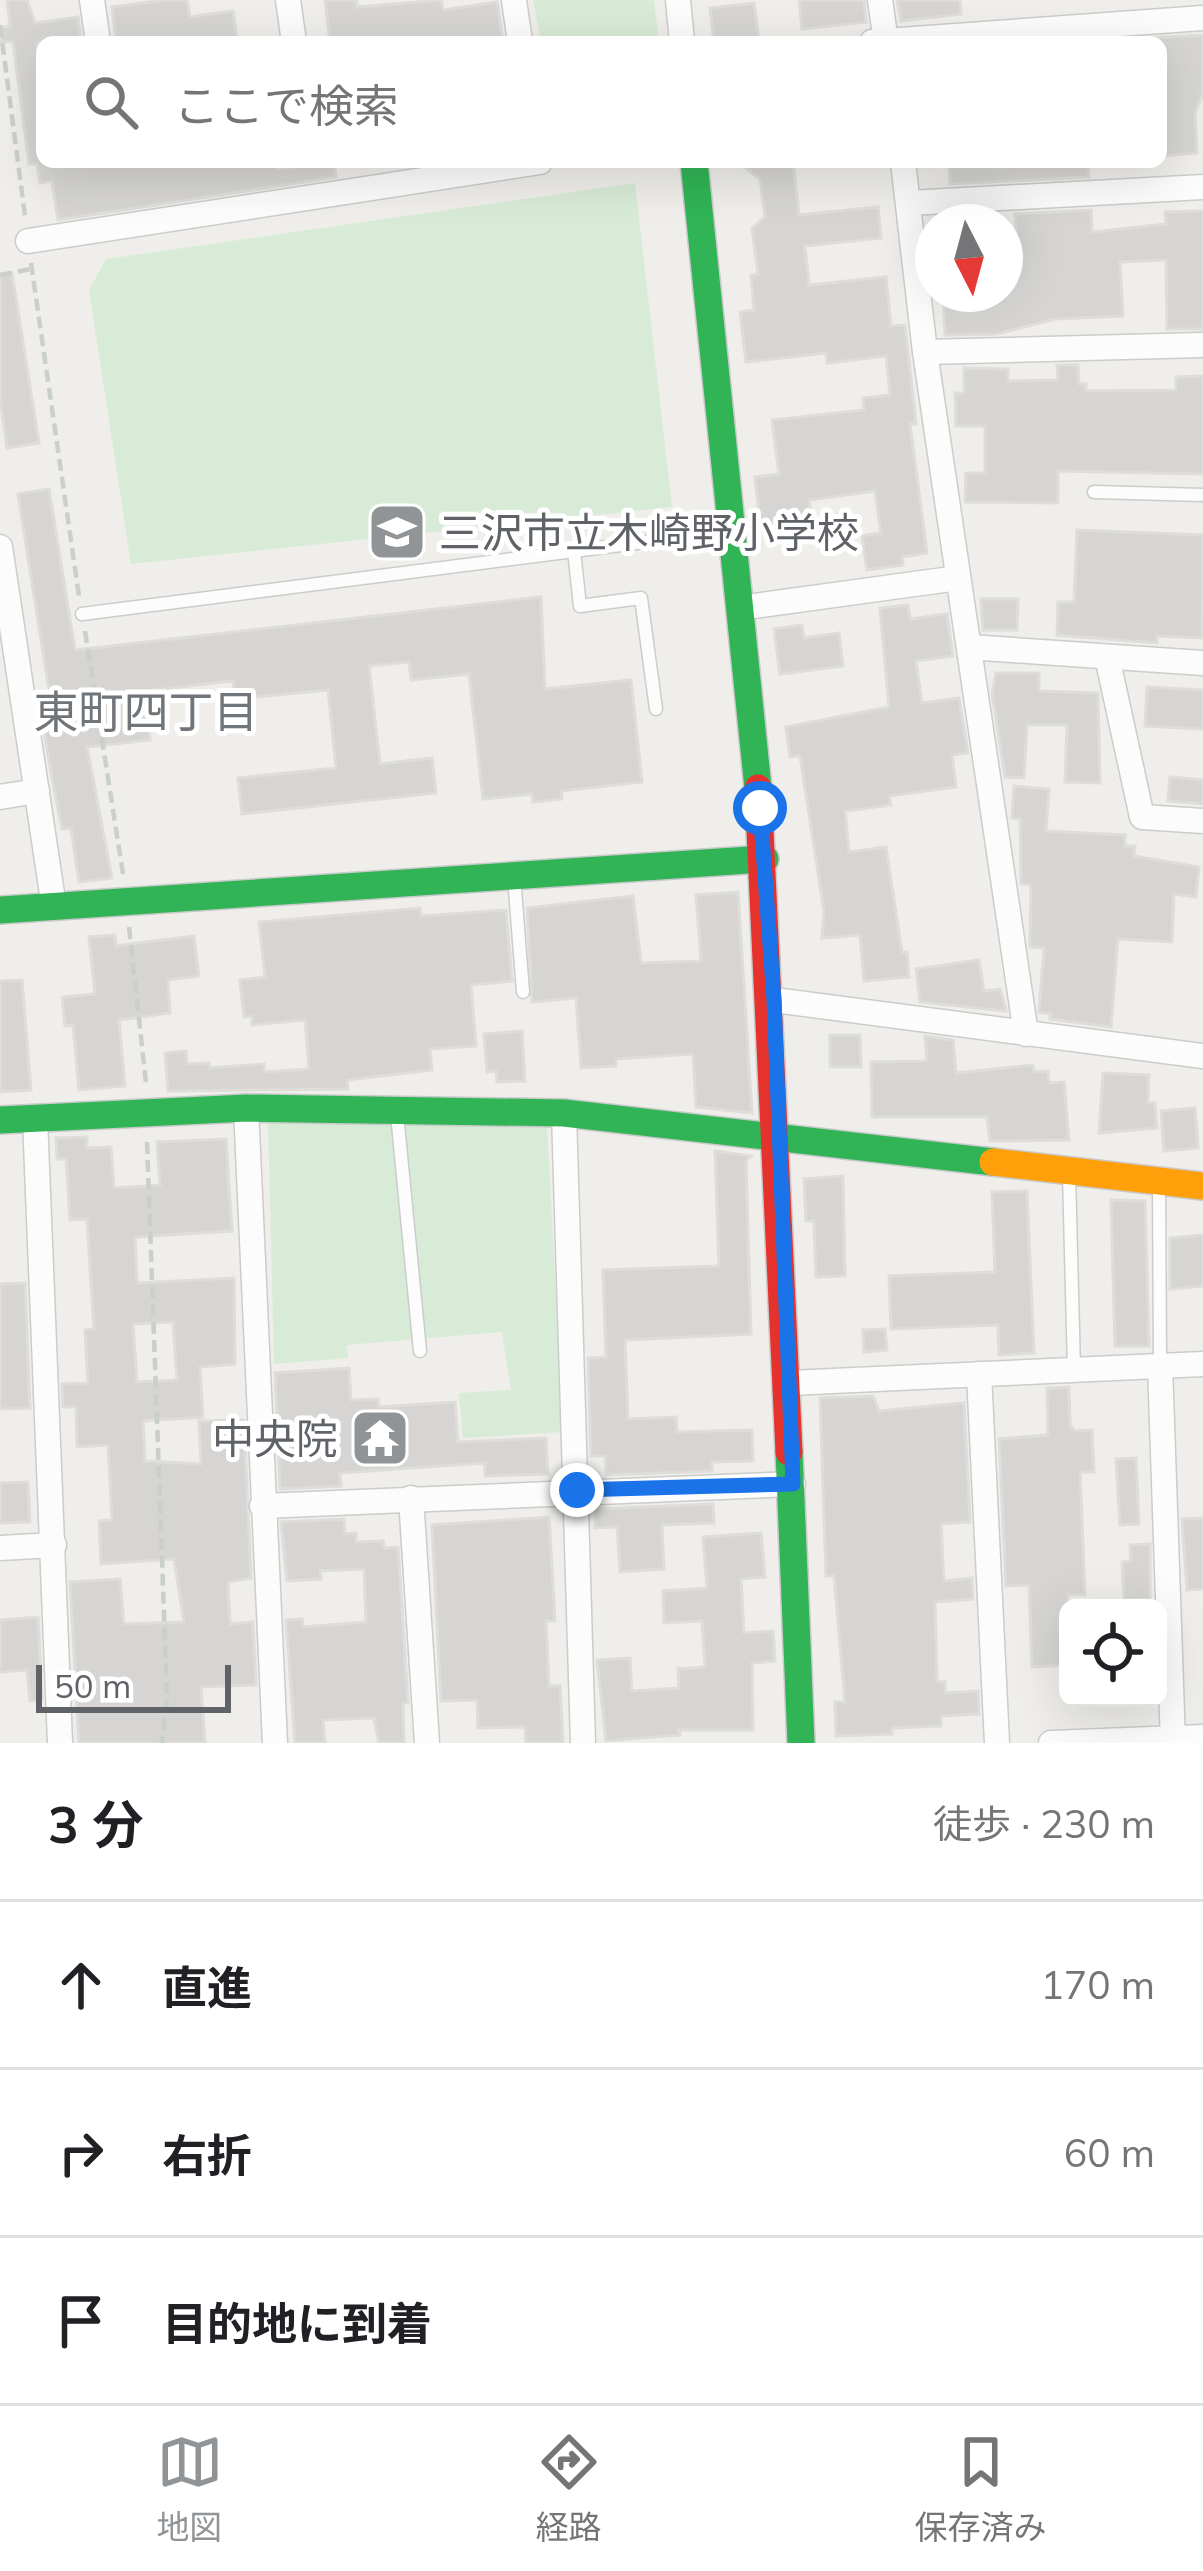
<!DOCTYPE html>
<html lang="ja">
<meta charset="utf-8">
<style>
body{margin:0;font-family:Mulish,"Noto Sans JP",sans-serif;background:#f2f2f2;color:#202124}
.controls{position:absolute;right:36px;bottom:36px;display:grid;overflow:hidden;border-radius:18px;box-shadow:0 12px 48px #0002}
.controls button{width:108px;height:108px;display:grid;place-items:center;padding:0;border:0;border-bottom:3px solid #e0e0e0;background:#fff;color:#202124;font:60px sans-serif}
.compass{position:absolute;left:915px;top:204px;width:108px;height:108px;border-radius:50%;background:#fff;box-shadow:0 12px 48px #0002;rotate:174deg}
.scale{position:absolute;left:36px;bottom:30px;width:195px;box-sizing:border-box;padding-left:12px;border:6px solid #5f6368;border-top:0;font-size:33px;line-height:42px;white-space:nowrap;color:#5f6368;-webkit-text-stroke:9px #fff;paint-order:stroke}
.stop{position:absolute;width:36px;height:36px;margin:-27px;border:9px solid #1a73e8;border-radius:50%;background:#fff}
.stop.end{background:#1a73e8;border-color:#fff;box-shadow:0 3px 12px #0008}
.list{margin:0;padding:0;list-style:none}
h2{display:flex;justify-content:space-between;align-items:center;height:156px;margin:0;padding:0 48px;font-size:51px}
h2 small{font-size:39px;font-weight:400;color:#757577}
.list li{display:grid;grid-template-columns:78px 1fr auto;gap:36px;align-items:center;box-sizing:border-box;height:168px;padding:0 48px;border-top:3px solid #e0e0e0}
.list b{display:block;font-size:45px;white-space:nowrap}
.list em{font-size:39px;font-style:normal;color:#757577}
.icon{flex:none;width:66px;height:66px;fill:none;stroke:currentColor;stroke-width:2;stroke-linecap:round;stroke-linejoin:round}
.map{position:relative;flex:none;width:1203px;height:1743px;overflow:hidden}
.search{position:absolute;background:#fff;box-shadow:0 12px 48px #0002;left:36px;right:36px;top:36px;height:132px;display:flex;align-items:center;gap:30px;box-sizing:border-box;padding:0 42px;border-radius:18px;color:#757577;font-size:45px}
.sheet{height:660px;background:#fff}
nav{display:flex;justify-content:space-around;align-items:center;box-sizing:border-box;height:168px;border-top:3px solid #e0e0e0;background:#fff;font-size:33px;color:#757577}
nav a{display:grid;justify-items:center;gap:6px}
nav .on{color:#919496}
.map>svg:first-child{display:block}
</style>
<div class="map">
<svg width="1203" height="1743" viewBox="0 0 1203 1743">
<rect width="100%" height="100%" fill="#efeeea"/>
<!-- green -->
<g fill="#d8ebd6">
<polygon points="533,0 654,0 659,42 541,42"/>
<polygon points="635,183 672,507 131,564 89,290 106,259"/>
<polygon points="268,1120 547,1125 563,1432 463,1438 459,1393 511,1390 502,1332 347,1345 348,1358 274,1364"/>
</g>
<!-- building -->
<g fill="#d6d5d3" stroke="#deddd9" stroke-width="3" fill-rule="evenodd">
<polygon points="7,0 27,0 35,23 78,17 81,40 37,42 42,162 276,162 277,169 334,162 336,177 58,220 52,181 40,183 37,164 29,164 13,42 0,42 0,28 10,26"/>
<polygon points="165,0 187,0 190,17 233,11 237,39 116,42 112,7"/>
<polygon points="325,0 357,0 357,7 441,0 443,10 497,2 503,42 330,42"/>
<polygon points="799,0 864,0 866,22 802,29"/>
<polygon points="897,0 960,0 961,14 901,21"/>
<polygon points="754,3 759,40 714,42 710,8"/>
<polygon points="1203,35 1203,95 1195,112 1197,153 1161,156 1161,42 1150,38"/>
<polygon points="738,162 793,162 799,215 878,207 881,238 805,246 809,285 886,277 891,326 905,325 916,424 910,424 927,553 902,557 903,565 867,570 862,536 881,533 875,491 809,500 812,526 761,531 755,477 779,474 772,420 864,410 863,398 890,395 886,356 827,363 826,353 746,362 740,312 754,310 751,275 758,274 752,228 765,217 760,179"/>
<polygon points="949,162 1088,162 1089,177 950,184"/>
<polygon points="1091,210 1092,232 1166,224 1165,212 1203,211 1203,329 1167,329 1166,260 1120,262 1123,316 1055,319 996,334 945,335 943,294 1005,294 1005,231 1016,231 1015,214"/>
<polygon points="12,273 39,443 7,448 0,399 0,274"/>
<polygon points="1057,365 1078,365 1079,384 1086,384 1086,391 1176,390 1176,377 1203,376 1203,474 1058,471 1058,503 965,502 966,473 985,473 985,426 956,426 955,393 964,393 964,368 1008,369 1008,381 1058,380"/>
<polygon points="49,489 75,650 541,597 545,689 631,680 642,782 561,791 562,799 533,802 532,794 483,799 469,674 411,680 409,662 369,666 380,764 432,758 436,793 242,814 238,778 336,768 328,690 235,699 233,681 145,691 150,740 87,747 112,878 79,882 71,828 62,829 51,773 43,724 54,722 18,494"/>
<polygon points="1077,530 1203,535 1202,638 1157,636 1157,643 1057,635 1058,602 1074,602"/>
<polygon points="981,599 1018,599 1017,630 983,630"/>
<polygon points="908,605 910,619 947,614 953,656 916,661 922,703 959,698 968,753 952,755 956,787 889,796 891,805 845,811 849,852 886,847 902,953 907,952 909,977 864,981 860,935 822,938 824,911 800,756 790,757 786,727 889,707 880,608"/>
<polygon points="802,625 804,638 839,633 843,666 780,674 774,629"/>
<polygon points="996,673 1039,673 1039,691 1098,693 1100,783 1065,782 1067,725 1027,725 1024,778 1005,777 992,693"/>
<polygon points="1147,687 1203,690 1203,729 1145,726"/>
<polygon points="1170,777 1203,780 1203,804 1168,801"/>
<polygon points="1014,786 1049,789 1046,831 1125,835 1125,846 1135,846 1134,856 1199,867 1196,897 1174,894 1172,942 1118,939 1111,1027 1050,1019 1051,1014 1039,1012 1044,948 1030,947 1031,885 1021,884 1020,819 1012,818"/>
<polygon points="738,892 752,1113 696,1107 693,1054 616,1059 616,1066 581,1068 576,998 532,1002 527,908 633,896 641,963 701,961 696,895"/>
<polygon points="420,908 421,916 506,910 512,981 471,985 476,1046 430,1049 432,1070 347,1080 348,1089 168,1091 165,1053 186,1051 187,1064 209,1063 209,1068 264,1064 264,1072 309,1069 305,1020 252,1025 252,1016 244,1017 240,980 265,977 259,922"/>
<polygon points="115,935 116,946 194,936 199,976 168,980 170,1013 119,1020 125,1086 79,1090 73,1025 65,1026 62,997 95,994 89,937"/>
<polygon points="979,960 984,991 1000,989 1006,1011 920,1002 916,969"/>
<polygon points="22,980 31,1090 0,1092 0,981"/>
<polygon points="522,1031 525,1081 497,1082 496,1071 487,1072 484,1034"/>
<polygon points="830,1035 860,1035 861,1067 830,1067"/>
<polygon points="925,1036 953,1040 956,1073 1033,1065 1034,1072 1048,1071 1049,1083 1064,1082 1069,1140 990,1141 987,1117 872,1117 871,1062 927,1061"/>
<polygon points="1103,1073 1149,1075 1148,1103 1155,1103 1157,1128 1099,1133"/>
<polygon points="1195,1108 1198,1148 1164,1151 1161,1111"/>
<path d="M87,1137V1148L111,1147L114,1188L160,1185L157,1142L226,1139L232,1231L135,1237L137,1283L234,1278L235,1364L200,1367L203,1417L143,1421L145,1461L201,1464L199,1421L244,1420L251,1578L228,1582L230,1624L253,1622L256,1685L201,1687L205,1743H79L70,1582L120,1579L124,1624L184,1622L174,1559L101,1564L99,1521L112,1520L108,1445L77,1447L76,1407H63L62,1384L88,1383L85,1330L94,1329L87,1219L70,1220L66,1159H57L56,1138ZM173,1322L177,1380L137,1382L133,1324Z"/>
<polygon points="715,1151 751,1156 746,1161 751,1334 625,1340 628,1419 676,1417 677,1432 752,1430 753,1461 712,1462 712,1471 606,1475 605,1456 591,1456 588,1358 606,1357 603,1270 719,1266"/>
<polygon points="843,1176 845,1276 816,1277 814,1221 806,1221 804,1179"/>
<polygon points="1027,1191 1034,1353 999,1355 998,1325 891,1329 889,1276 995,1272 992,1192"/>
<polygon points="1111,1200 1145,1201 1149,1346 1115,1346"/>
<polygon points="1203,1235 1203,1286 1170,1289 1170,1238"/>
<polygon points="25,1283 30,1408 0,1409 0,1284"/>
<polygon points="885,1329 887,1350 864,1352 863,1330"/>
<polygon points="349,1368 351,1400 378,1399 379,1407 455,1402 458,1442 546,1438 548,1474 485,1476 485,1463 340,1473 341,1486 280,1489 275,1373"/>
<polygon points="1069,1387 1070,1425 1075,1431 1092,1430 1094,1472 1080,1472 1085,1595 1068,1595 1068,1665 1032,1667 1029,1585 1006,1586 999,1439 1048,1435 1047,1388"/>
<polygon points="873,1396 879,1411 964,1403 970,1522 941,1524 944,1581 972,1578 973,1599 935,1602 937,1682 945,1682 945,1693 978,1691 979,1714 941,1716 941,1726 892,1728 892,1734 836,1736 835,1702 845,1702 834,1576 826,1576 820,1398"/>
<polygon points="1136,1458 1139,1524 1120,1525 1116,1459"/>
<polygon points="28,1482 30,1522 0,1523 0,1483"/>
<polygon points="713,1504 714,1523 662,1525 664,1569 620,1572 617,1527 595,1528 595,1509"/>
<polygon points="549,1517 555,1621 546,1621 549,1686 560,1686 563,1743 526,1743 525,1727 478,1728 477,1700 441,1701 432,1525"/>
<polygon points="1203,1518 1203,1589 1187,1590 1182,1519"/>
<polygon points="344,1519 345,1534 356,1533 356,1542 383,1541 384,1548 398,1547 408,1703 403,1703 404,1743 379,1743 374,1718 323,1720 325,1743 295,1743 286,1620 302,1619 303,1627 366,1622 364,1569 320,1571 321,1579 287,1581 281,1522"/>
<polygon points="761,1533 765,1577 741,1579 744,1633 773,1631 775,1661 752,1663 753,1730 679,1730 680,1735 606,1741 597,1660 630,1658 632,1691 679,1688 678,1669 705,1667 702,1621 664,1623 663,1591 707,1588 703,1537"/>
<polygon points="1150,1544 1150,1599 1124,1600 1122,1562 1131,1561 1130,1545"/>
<polygon points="38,1617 42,1700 30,1701 27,1670 0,1672 0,1620"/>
</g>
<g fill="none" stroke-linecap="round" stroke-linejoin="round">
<!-- lane casing -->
<g stroke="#cbcccc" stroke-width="15">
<g id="lane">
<polyline points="1094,492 1203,495"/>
<polyline points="574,551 580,606 641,598 656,709"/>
<polyline points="82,614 731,531"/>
<polyline points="514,877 523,992"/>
<polyline points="397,1114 420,1351"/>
<polyline points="1069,1173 1074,1370"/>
<polyline points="1159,1183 1160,1365"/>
</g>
</g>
<!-- street casing -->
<g stroke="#cbcccc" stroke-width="27">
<g id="street">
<polyline points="92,0 98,42"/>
<polyline points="288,0 294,42"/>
<polyline points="514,0 520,42"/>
<polyline points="678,0 682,42"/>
<polyline points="880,0 886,42"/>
<polyline points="872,42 1203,18"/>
<polyline points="903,162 925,352 1026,1034"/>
<polyline points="909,203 1203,187"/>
<polyline points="28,241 540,162"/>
<polyline points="925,352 1203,345"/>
<polyline points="0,547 54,907"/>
<polyline points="740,608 958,578"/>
<polyline points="969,647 1203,663"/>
<polyline points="1107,657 1142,817 1203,821"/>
<polyline points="0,797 37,791"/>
<polyline points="774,1000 1203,1056"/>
<polyline points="246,1108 275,1743"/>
<polyline points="564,1113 583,1743"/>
<polyline points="35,1118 60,1743"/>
<polyline points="1160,1365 1173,1743"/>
<polyline points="979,1374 997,1743"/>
<polyline points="789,1383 1203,1364"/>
<polyline points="411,1498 427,1743"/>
<polyline points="262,1506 793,1484"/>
<polyline points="0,1548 54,1545"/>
<polyline points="1051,1743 1203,1737"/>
</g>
</g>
<!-- fast casing -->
<g stroke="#cacacb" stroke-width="30">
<g id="fast">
<polyline points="694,162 758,788"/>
<polyline points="0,910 765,859"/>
<polyline points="0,1120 246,1108 564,1113 993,1162"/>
<polyline points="789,1452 801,1743"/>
</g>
</g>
<!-- slow casing -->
<g stroke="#cacacb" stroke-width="30">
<polyline id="slow" points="993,1162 1203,1186"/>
</g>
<!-- jam casing -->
<g stroke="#cacacb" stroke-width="30">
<polyline id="jam" points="758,788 789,1452"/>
</g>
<!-- path -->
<g stroke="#cacfcc" stroke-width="4.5" stroke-dasharray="12 6" stroke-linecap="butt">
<polyline points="0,25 25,216"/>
<polyline points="31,263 79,596"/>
<polyline points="0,275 31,269"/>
<polyline points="85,631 123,874"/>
<polyline points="129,927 146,1083"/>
<polyline points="147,1142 167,1698 162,1743"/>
</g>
<!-- lane -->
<use href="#lane" stroke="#fdfcfc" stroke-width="12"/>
<!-- street -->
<use href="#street" stroke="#fdfcfc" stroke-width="24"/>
<!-- fast -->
<use href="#fast" stroke="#30b455" stroke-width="27"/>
<!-- slow -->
<use href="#slow" stroke="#ff9f0a" stroke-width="27"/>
<!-- jam -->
<use href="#jam" stroke="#e5322d" stroke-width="27"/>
</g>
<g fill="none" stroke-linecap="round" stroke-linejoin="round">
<!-- route -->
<polyline stroke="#1a73e8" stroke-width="15" points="577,1490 793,1484 774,1000 760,808"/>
</g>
<!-- icons -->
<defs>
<g id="school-square" transform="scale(3)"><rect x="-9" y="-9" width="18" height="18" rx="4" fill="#919496" stroke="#fff"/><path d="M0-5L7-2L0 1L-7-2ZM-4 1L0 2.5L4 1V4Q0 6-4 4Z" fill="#fff"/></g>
<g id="temple-square" transform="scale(3)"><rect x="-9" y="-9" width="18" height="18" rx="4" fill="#919496" stroke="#fff"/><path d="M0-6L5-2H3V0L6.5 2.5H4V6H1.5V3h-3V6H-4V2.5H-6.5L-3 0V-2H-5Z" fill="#fff"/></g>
</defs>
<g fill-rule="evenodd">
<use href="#school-square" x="397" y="532"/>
<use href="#temple-square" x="380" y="1438"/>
</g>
<g text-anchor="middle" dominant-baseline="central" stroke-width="10" stroke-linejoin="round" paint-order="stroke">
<!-- poi labels -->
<g font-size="42" fill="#5f6368" stroke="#fff" text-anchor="start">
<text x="439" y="532">三沢市立木崎野小学校</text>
<text x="338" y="1438" text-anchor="end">中央院</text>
</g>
<!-- neighbourhood labels -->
<g font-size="45" fill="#70757a" stroke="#fff">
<text x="146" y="711">東町四丁目</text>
</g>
</g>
</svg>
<div class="controls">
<button><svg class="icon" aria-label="locate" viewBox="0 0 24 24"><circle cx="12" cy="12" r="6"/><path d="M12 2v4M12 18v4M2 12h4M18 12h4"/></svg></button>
</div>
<svg class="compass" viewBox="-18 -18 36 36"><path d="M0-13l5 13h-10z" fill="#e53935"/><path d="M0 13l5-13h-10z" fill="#757577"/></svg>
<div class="scale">50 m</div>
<div class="stop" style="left:760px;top:808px"></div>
<div class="stop end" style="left:577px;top:1490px"></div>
<div class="search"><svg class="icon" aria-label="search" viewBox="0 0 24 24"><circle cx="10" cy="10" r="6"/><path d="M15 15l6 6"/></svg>ここで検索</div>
</div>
<section class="sheet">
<h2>3 分<small>徒歩 · 230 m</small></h2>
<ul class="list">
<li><svg class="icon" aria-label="ahead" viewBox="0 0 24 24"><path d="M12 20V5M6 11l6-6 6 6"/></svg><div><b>直進</b></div><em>170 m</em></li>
<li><svg class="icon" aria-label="right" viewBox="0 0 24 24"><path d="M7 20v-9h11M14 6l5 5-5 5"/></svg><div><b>右折</b></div><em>60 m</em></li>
<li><svg class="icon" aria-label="arrive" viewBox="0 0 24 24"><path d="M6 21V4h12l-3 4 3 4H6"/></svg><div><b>目的地に到着</b></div></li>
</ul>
</section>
<nav>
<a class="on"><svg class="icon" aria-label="map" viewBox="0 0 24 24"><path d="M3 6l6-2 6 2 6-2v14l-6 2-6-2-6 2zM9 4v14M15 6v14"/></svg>地図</a>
<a><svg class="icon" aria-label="directions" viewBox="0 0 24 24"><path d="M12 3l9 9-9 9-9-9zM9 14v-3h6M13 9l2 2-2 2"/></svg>経路</a>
<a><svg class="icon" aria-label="saved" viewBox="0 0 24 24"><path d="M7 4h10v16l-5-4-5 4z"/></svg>保存済み</a>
</nav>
